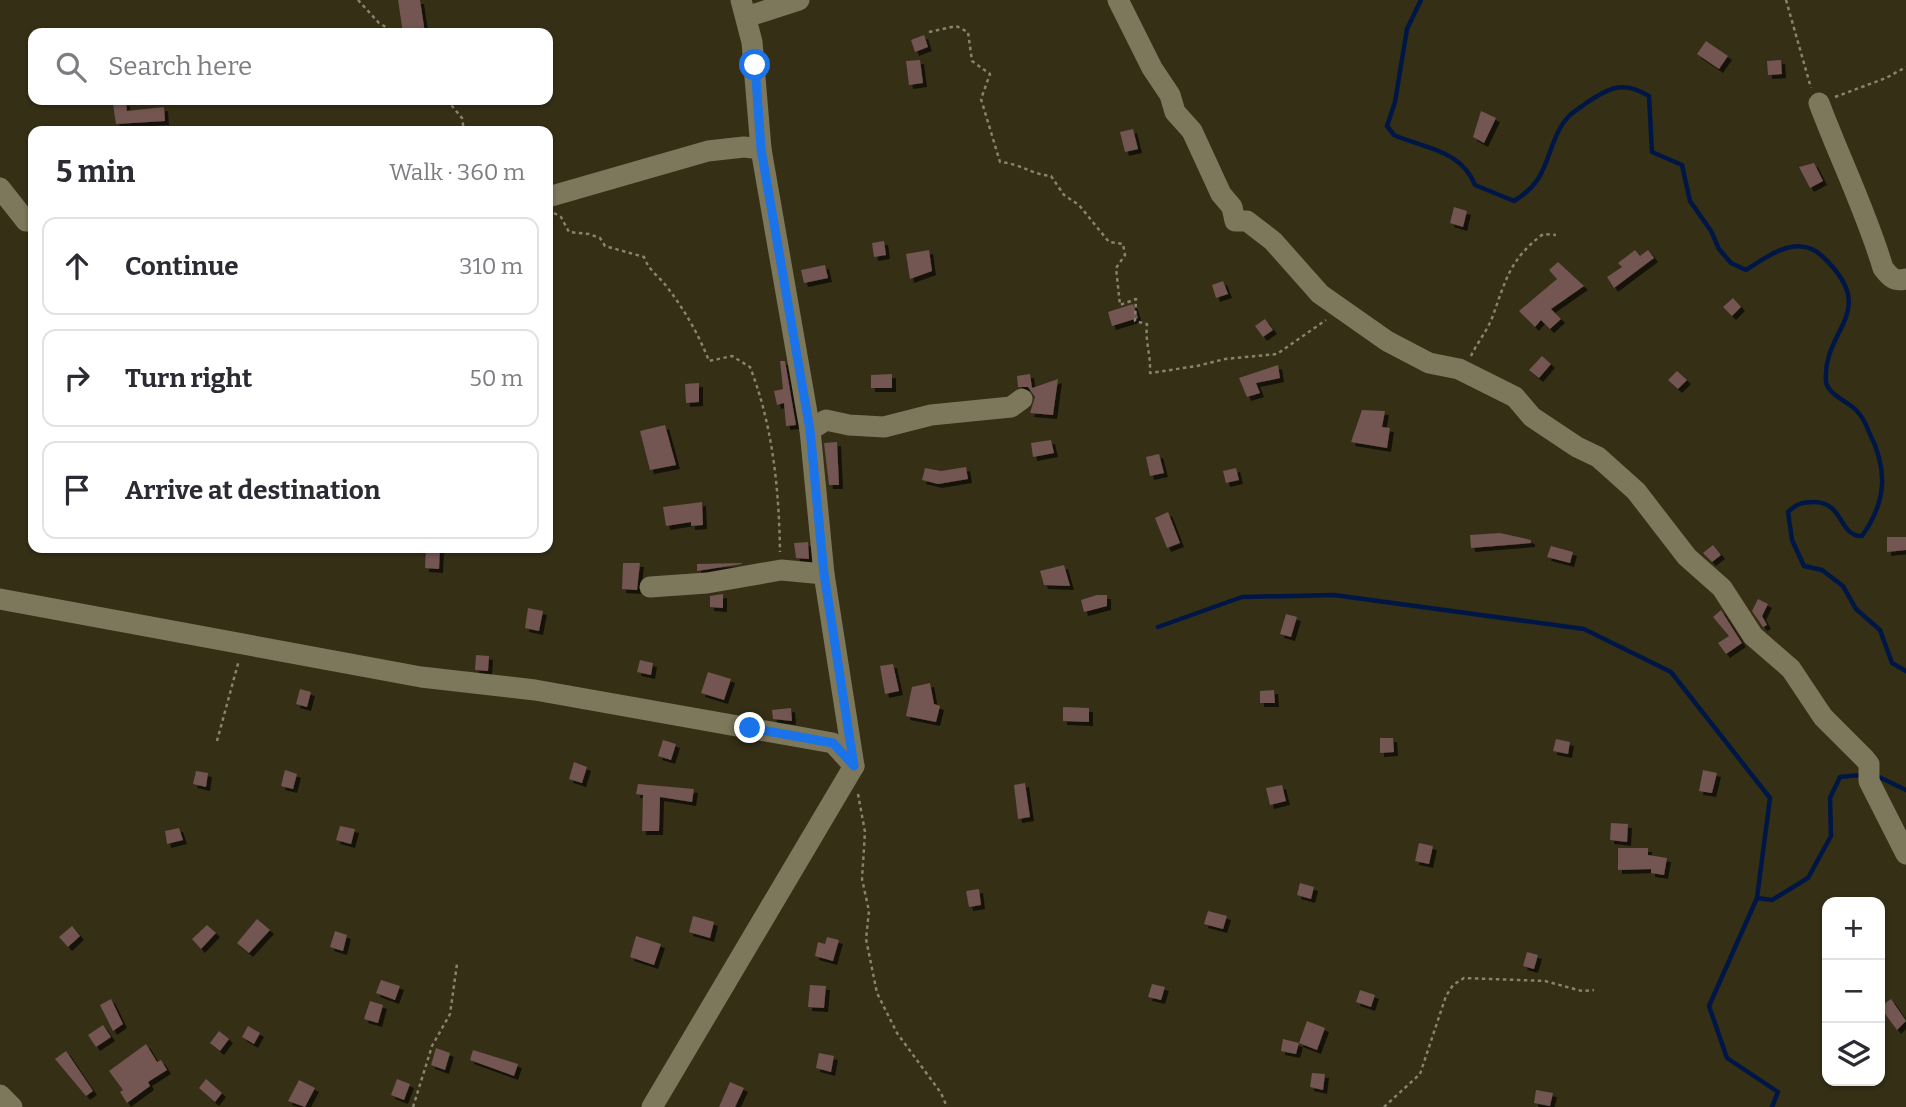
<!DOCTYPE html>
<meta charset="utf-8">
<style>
body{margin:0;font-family:Bitter,serif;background:#f7f7f7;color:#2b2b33}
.controls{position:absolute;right:21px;bottom:21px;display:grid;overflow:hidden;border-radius:14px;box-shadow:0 2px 5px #0004}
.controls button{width:63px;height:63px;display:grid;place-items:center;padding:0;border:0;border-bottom:2px solid #e1e1e2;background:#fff;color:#2b2b33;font:35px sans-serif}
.stop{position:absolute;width:21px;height:21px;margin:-16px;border:5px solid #1a73e8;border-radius:50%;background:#fff}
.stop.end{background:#1a73e8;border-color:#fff;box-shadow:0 2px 7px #0008}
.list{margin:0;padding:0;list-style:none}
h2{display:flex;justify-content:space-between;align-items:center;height:91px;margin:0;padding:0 28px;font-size:30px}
h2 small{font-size:23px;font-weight:400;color:#7c7c81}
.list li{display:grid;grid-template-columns:46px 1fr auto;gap:21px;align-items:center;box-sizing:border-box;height:98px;margin:0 14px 14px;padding:0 14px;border:2px solid #e1e1e2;border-radius:14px}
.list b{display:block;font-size:26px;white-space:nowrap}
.list em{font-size:23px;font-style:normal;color:#7c7c81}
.icon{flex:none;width:38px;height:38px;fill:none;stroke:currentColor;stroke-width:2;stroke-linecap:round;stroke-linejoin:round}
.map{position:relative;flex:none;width:1906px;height:1107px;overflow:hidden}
.search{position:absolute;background:#fff;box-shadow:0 2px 5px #0004;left:28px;top:28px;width:525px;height:77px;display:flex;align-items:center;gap:18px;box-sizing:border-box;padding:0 24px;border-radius:14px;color:#7c7c81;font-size:26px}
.panel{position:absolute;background:#fff;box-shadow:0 2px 5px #0004;left:28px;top:126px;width:525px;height:427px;border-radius:14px}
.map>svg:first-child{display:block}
</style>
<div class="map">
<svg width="1906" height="1107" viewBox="0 0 1906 1107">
<defs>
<filter id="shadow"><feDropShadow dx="4" dy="4" stdDeviation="0" flood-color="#0009"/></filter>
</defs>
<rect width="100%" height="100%" fill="#352f16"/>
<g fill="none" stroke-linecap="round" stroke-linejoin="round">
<!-- stream -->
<g stroke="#001746" stroke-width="4.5">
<path d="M1421,0L1407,29L1395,102L1387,126L1394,135C1426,149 1461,150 1475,185L1514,201C1547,181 1544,160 1559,130C1566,116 1574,112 1585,104C1608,88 1622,80 1649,96L1652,152L1682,165L1690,201L1711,231L1719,249L1731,263L1746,270C1768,256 1797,233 1822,256C1882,312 1822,328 1826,381C1827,394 1847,401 1856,410C1862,416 1866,424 1869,432C1888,469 1887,501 1862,536C1839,537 1844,502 1814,502C1802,502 1796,504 1788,512L1792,540L1804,566L1822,570L1843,586L1856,609L1880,630L1892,663L1906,671"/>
<polyline points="1158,627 1242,597 1334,595 1584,629 1671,672 1770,798 1757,898 1709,1006 1727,1058 1778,1092 1772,1107"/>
<polyline points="1877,776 1906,790"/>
<polyline points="1757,898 1772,900 1808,878 1831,836 1830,798 1840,777 1861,775"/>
</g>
</g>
<!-- building -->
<g fill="#735451" filter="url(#shadow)">
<polygon points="398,0 420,0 425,33 403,33"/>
<polygon points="924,35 928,47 915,52 911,40"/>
<polygon points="1706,41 1728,56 1719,69 1697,54"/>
<polygon points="920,60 923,83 909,85 906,61"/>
<polygon points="1781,60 1782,74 1768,75 1767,61"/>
<polygon points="126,102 127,111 164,107 165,121 116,124 113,104"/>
<polygon points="1481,111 1496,118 1484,143 1473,137"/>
<polygon points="1133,129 1138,149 1125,152 1120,132"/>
<polygon points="1814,163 1823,181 1810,188 1799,167"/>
<polygon points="1454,207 1467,211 1463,227 1450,223"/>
<polygon points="884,241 886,255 874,257 872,243"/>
<polygon points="929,250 932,271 910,279 906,254"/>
<polygon points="1635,250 1640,256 1648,250 1654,258 1614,288 1607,277 1622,267 1618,263"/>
<polygon points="1558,262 1584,286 1551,309 1561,319 1550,329 1541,320 1535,327 1519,311 1557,279 1549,270"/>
<polygon points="825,265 828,278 804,283 801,270"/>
<polygon points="1223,281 1228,294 1216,298 1212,285"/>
<polygon points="1733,298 1741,307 1732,316 1723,307"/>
<polygon points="1133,304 1138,318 1112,326 1108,312"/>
<polygon points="1265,319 1273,330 1263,337 1255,326"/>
<polygon points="1542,356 1551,364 1539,378 1529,370"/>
<polygon points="780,361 785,361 796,425 786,426 784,403 777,405 774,391 783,389"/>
<polygon points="1278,365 1280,378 1256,383 1260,393 1247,397 1239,378"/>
<polygon points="1677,371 1687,380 1678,389 1668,380"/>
<polygon points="892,374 892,388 871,388 871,375"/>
<polygon points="1030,374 1032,388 1058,379 1053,415 1030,413 1035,397 1028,387 1018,387 1017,376"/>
<polygon points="699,383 699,402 686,403 685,384"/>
<polygon points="1362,410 1385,411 1382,427 1390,428 1387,448 1351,442"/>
<polygon points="665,425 676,465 650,470 640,431"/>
<polygon points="1051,440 1054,453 1033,457 1031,443"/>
<polygon points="837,442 839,485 829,485 824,443"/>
<polygon points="1159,454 1164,473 1150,476 1146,457"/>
<polygon points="966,467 968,479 938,484 922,480 925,468 941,471"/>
<polygon points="1236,468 1239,480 1226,483 1223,471"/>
<polygon points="702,502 703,525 691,526 691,522 666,526 663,507"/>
<polygon points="1168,512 1180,543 1167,548 1155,518"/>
<polygon points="1500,533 1531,540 1531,543 1471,548 1470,535"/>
<polygon points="1887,537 1906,537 1906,550 1887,552"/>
<polygon points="808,542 809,559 796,558 794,543"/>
<polygon points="1713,545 1721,555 1712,562 1703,553"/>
<polygon points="1551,546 1573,552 1570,563 1547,557"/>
<polygon points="426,548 440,548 439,569 425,568"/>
<polygon points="623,563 640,563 637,590 622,589"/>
<polygon points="742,563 742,564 697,571 697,564"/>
<polygon points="1064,565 1070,586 1044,585 1040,571"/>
<polygon points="723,594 723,608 710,607 710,596"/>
<polygon points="1097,595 1107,595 1107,606 1084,612 1081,600"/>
<polygon points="1758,599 1768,604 1762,616 1767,625 1763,627 1752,611"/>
<polygon points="528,608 543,611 539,631 525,628"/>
<polygon points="1721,610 1742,643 1726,654 1718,643 1729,636 1713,617"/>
<polygon points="1286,614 1297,617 1291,637 1280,634"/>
<polygon points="476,655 489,656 488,671 475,670"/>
<polygon points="640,660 653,663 651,675 637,672"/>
<polygon points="893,664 899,691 885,694 880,666"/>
<polygon points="708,672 731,679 724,700 701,693"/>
<polygon points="930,683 934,704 940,706 936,722 906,716 912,687"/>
<polygon points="300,689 311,692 307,707 296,704"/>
<polygon points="1274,690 1275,703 1260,703 1260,691"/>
<polygon points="1063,707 1089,708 1089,722 1063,721"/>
<polygon points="791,708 792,721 773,719 772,710"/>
<polygon points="1380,738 1393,738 1394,752 1380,753"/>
<polygon points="1556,739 1570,742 1568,754 1553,751"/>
<polygon points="663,740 676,744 671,760 658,756"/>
<polygon points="574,762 587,767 582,783 569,779"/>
<polygon points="285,770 297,774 293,789 281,786"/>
<polygon points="1703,770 1717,773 1712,793 1699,791"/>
<polygon points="196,771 208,773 206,787 193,784"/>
<polygon points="1025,783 1030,817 1018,819 1014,785"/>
<polygon points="638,784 694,789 692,802 660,797 659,831 642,831 643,795 636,794"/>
<polygon points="1282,785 1286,801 1270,805 1266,788"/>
<polygon points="1611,823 1628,824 1627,842 1610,840"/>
<polygon points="340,826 355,829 351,844 336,840"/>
<polygon points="179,828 183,840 167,844 165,831"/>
<polygon points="1419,843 1433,846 1429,864 1415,861"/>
<polygon points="1618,848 1648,848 1648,855 1667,858 1664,875 1651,873 1651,869 1618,870"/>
<polygon points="1300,883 1314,887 1311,899 1297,895"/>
<polygon points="979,889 981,905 969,907 966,891"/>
<polygon points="1208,911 1227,916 1223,929 1204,924"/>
<polygon points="693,916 714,922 710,938 689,932"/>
<polygon points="257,919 270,930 249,953 237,943"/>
<polygon points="207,925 216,933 201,949 192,939"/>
<polygon points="72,926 80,936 68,947 59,937"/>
<polygon points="335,931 347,935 343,951 330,947"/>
<polygon points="636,936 661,944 654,965 630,957"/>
<polygon points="827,937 839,940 833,961 815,956 818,942 825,944"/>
<polygon points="1527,952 1538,955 1534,969 1523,966"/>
<polygon points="381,980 400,986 395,1000 376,993"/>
<polygon points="1152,984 1165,987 1161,1000 1148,997"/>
<polygon points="810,985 826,986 824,1008 808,1007"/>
<polygon points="1360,990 1375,995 1371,1007 1356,1002"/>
<polygon points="111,999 123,1024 113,1031 100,1005"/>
<polygon points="1891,999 1906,1021 1897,1030 1880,1007"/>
<polygon points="370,1001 383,1005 378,1023 364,1019"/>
<polygon points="1307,1021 1325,1028 1317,1050 1299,1043"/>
<polygon points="103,1025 111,1037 96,1047 88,1035"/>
<polygon points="248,1026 260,1033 254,1044 242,1037"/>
<polygon points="219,1031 229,1039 220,1051 210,1043"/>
<polygon points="1283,1039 1299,1043 1296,1054 1281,1051"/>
<polygon points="146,1044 157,1062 161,1060 167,1070 148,1082 150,1086 127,1103 120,1092 123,1090 109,1071"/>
<polygon points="436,1048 450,1053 445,1070 431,1065"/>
<polygon points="473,1050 518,1064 514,1076 470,1060"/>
<polygon points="66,1051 93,1091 86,1096 55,1059"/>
<polygon points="819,1053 834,1056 831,1072 816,1068"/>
<polygon points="1312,1073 1325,1074 1323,1090 1310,1087"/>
<polygon points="206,1079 222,1093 215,1102 199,1088"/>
<polygon points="397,1079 410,1084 404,1100 391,1095"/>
<polygon points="299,1080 315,1088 305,1107 288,1101"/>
<polygon points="730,1082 744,1088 735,1107 719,1107"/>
<polygon points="1536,1090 1553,1093 1550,1106 1534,1103"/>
</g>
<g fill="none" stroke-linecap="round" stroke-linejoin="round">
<!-- path -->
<g stroke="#88836f" stroke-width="2.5" stroke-dasharray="3.5 3.5" stroke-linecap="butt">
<polyline points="358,0 379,23 396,33"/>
<polyline points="1786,0 1811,88"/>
<path d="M929,32L956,26L968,32L972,61L990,74L981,99L1000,162C1022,164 1030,174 1051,176L1064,195L1079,205L1109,242L1123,244L1125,255L1116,268L1120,305L1136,299L1135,321L1147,324C1145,342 1151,355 1150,373L1197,366L1225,359L1277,354L1326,320"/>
<polyline points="1835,97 1886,78 1906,67"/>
<polyline points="447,100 462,118 464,131"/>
<path d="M554,213L561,217L569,232L589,234L600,238L605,246L644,257C649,271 659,276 667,287C684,309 699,335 709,361L732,356L750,367C773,426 779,490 780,552"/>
<path d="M1471,356C1477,343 1487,331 1492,318C1506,280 1509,260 1543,234L1556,235"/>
<polyline points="217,741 239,660"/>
<polyline points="858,794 865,832 862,879 869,911 866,939 877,993 897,1033 941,1093 947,1107"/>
<polyline points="413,1107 432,1046 450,1014 457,964"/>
<polyline points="1384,1107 1420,1074 1446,996 1453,985 1464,978 1545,981 1582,991 1594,990"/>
</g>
<!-- minor -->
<g stroke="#7d775b" stroke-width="21">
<polyline points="741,0 752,42 761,149 810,430 824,574 854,766"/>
<polyline points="1118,0 1152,68 1170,95 1175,112 1192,131 1221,194 1232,207 1235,221 1247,221 1273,241 1320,294 1387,341 1429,363 1459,369 1515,397 1532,417 1577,447 1598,457 1636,491 1687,557 1722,588 1753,636 1791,669 1823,717 1865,759 1869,764 1869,781 1906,854"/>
<polyline points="746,17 799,0"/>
<path d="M1819,103C1840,159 1866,211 1883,268C1890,277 1894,282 1906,279"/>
<polyline points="0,188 26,221 33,221"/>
<polyline points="548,197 708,151 744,147 761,149"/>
<polyline points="810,430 826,420 849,425 884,427 931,415 1011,407 1022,399"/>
<polyline points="650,587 707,583 781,570 824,574"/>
<polyline points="0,599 421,677 535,690 833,743 854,766 652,1107"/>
<polyline points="0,1095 12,1107"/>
</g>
</g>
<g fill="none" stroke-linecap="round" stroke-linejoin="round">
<!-- route -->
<polyline stroke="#1a73e8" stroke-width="9" points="750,728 833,743 854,766 824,574 810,430 761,149 755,65"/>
</g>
</svg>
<div class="controls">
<button>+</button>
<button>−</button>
<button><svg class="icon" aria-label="layers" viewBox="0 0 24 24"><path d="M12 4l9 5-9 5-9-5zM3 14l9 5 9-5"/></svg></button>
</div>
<div class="stop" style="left:755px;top:65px"></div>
<div class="stop end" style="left:750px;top:728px"></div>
<div class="search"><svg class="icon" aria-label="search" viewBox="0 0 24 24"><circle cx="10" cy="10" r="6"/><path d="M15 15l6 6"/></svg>Search here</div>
<section class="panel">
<h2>5 min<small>Walk · 360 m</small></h2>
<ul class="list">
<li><svg class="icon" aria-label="ahead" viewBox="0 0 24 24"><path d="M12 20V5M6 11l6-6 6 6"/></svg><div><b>Continue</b></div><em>310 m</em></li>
<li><svg class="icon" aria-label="right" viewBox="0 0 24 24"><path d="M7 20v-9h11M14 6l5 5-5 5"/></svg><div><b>Turn right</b></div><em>50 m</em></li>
<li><svg class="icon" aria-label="arrive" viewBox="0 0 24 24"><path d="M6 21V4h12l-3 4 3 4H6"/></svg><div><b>Arrive at destination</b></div></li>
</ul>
</section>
</div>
